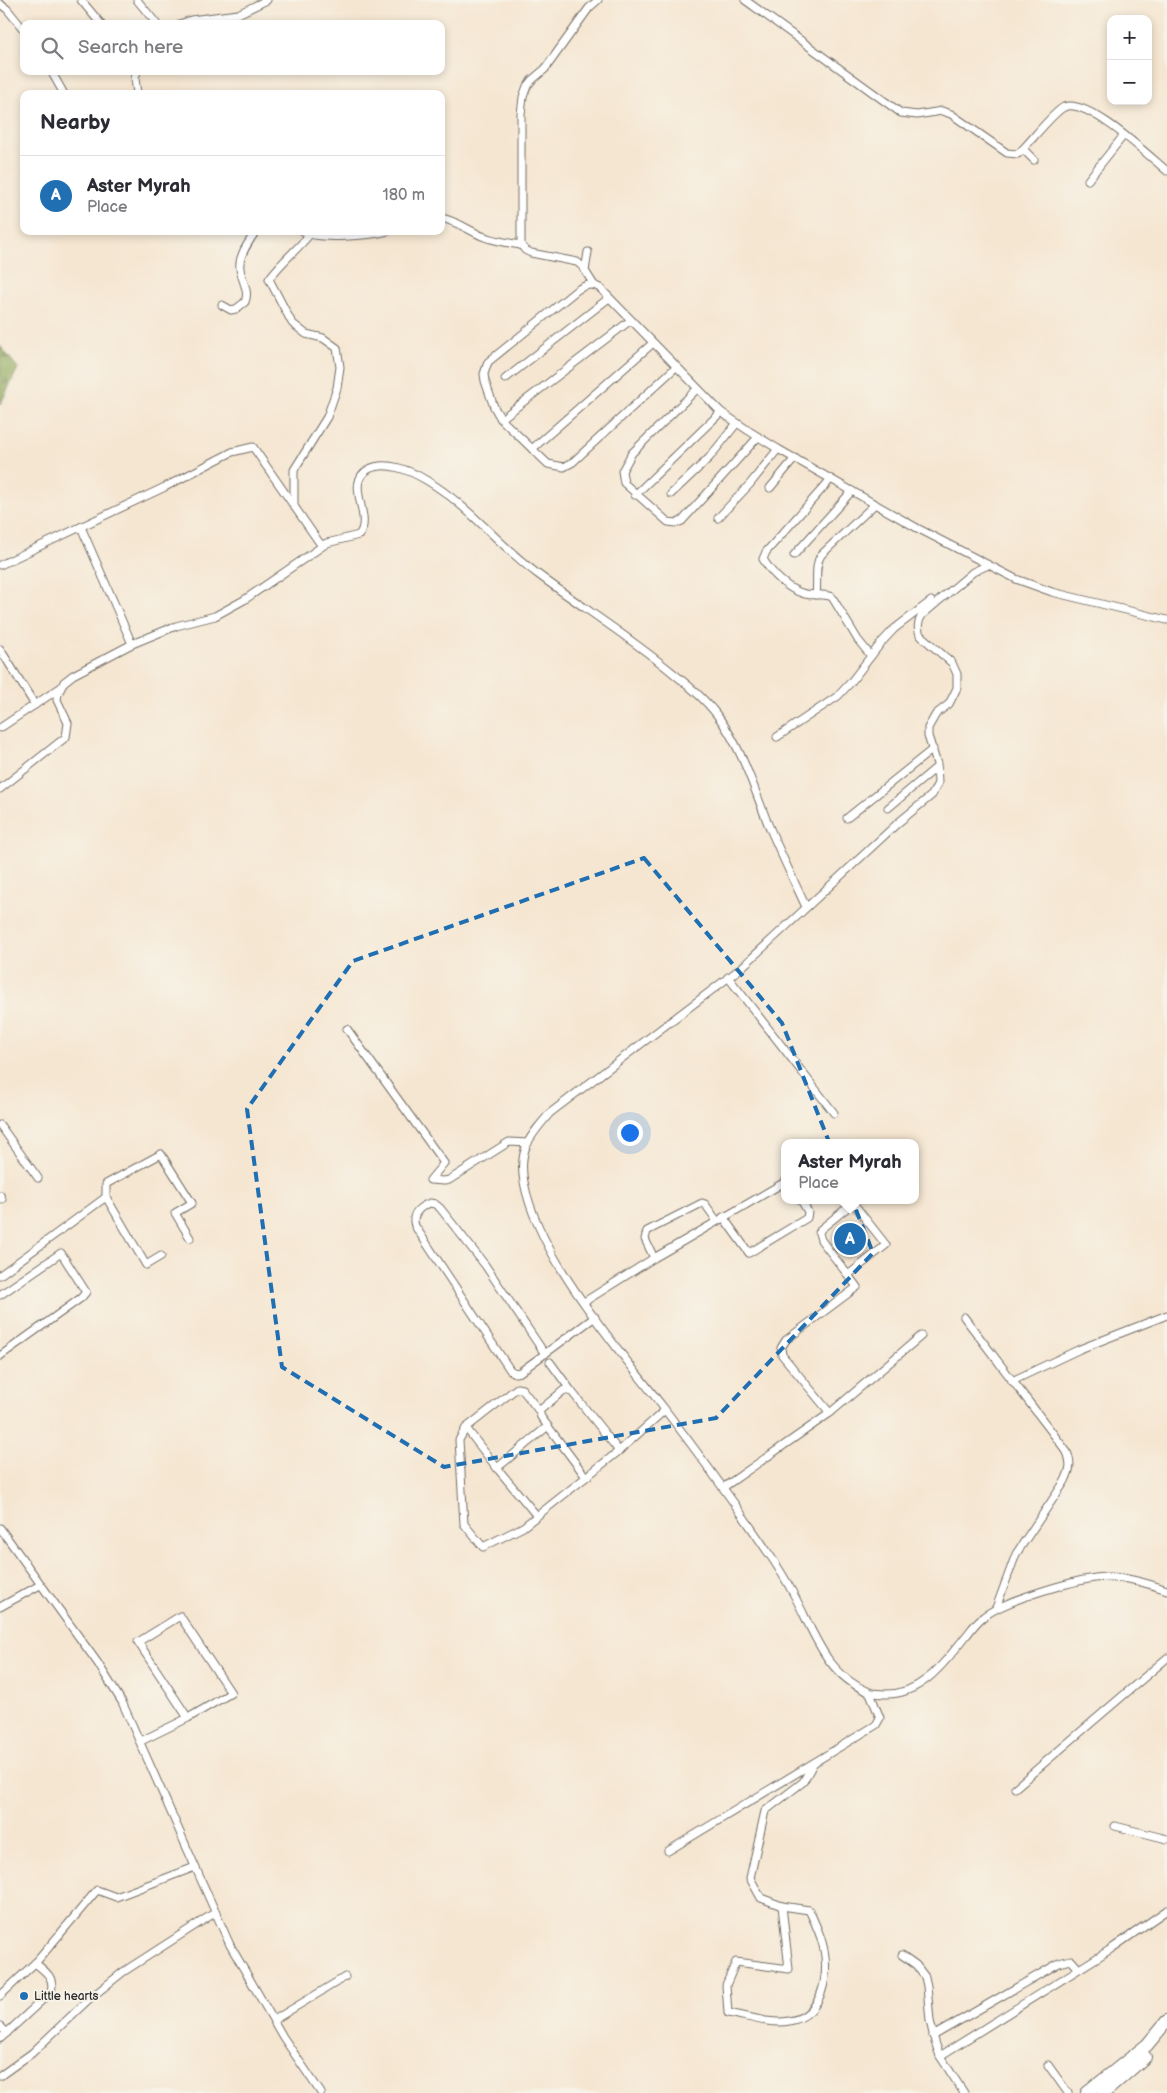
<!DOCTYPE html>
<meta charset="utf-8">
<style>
body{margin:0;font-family:"Balsamiq Sans",sans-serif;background:#f7f7f7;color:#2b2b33}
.controls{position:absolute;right:15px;top:15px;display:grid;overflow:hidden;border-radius:10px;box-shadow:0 2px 8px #0003}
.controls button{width:45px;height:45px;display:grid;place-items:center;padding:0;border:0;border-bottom:1px solid #e1e1e2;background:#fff;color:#2b2b33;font:25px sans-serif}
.you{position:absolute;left:629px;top:1132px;width:18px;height:18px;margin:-12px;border:4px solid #fff;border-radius:50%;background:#1a73e8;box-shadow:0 0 0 8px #1a73e833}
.badge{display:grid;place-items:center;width:32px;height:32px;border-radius:50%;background:#1f6fb2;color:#fff;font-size:16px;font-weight:700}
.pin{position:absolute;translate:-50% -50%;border:2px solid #fff;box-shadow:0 1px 5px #0006}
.popup{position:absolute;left:781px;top:1139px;width:138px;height:65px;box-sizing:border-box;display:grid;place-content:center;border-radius:10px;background:#fff;filter:drop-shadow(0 1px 4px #0005);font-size:16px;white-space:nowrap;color:#7c7c81}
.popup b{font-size:19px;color:#2b2b33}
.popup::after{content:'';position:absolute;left:50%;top:100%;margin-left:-10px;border:10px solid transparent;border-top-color:#fff}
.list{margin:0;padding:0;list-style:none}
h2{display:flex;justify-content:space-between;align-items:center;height:65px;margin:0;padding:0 20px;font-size:21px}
h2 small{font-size:16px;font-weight:400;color:#7c7c81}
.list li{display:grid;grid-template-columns:32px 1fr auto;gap:15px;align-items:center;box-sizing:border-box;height:80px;padding:0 20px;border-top:1px solid #e1e1e2}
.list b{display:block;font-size:19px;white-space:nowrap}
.list p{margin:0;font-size:16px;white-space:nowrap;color:#7c7c81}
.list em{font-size:16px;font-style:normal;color:#7c7c81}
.icon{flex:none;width:28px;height:28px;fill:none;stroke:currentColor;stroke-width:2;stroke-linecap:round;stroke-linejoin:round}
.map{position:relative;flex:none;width:1167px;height:2093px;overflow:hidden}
.search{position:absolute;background:#fff;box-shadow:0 2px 8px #0003;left:20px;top:20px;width:425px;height:55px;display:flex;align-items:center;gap:12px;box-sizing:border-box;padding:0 18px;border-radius:10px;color:#7c7c81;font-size:19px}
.panel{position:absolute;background:#fff;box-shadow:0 2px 8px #0003;left:20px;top:90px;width:425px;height:145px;border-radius:10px}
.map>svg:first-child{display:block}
</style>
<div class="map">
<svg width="1167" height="2093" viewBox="0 0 1167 2093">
<defs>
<pattern id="forest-firs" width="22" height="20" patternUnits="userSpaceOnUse" patternTransform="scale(1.25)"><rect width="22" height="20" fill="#8fa759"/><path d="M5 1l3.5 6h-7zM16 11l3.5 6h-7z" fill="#75884a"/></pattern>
</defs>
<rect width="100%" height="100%" fill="#f7f3e8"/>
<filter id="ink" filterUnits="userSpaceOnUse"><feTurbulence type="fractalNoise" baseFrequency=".02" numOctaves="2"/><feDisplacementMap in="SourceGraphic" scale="10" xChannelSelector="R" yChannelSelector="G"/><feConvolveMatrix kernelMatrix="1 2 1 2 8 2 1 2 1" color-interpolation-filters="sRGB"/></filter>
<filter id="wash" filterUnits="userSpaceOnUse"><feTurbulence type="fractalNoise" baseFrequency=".0096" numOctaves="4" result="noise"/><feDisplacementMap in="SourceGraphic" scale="20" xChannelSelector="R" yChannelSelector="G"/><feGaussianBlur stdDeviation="1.12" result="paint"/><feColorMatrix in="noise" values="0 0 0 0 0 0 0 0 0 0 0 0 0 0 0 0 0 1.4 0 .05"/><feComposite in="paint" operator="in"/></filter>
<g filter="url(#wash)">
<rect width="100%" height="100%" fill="#f5e6d1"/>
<!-- forest -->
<polygon fill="url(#forest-firs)" stroke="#5d6942" points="0,346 18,368 0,405"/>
</g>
<g filter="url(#ink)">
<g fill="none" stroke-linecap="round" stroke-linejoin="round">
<!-- street casing -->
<g stroke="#726c65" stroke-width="9">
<g id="street">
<polyline points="81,0 101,24"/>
<polyline points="137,0 156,23"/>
<path d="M745,0L901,113L917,115L942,111L951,114L1007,153L1018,154C1029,144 1052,113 1064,107C1087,97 1149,156 1167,171"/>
<polyline points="0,4 7,9 24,30"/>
<polyline points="180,24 191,20 238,14 267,0"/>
<polyline points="51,71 64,94"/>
<polyline points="137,71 135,78 137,94"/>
<polyline points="1023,149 1034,160"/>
<polyline points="1088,180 1124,135"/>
<path d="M441,218C457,221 468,230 482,236C495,241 508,243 521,245"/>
<path d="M303,231C316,241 371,235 388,231"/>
<polyline points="585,271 588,252"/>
<polyline points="594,285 582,266 577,262 531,253 525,250 521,245 521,114 523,97 527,86 532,80 545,69 589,8 598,0"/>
<path d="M222,305L231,310L236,309L245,302C250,290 241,280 240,268C238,256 250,240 256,231"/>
<polyline points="505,379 609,298"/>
<polyline points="697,389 632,453 622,471 624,483 668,522 677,523 682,521 758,437"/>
<polyline points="721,412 749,431 778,449 917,528 1016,579 1052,592 1167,620"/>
<polyline points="501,419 631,320"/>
<polyline points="532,449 653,343"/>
<path d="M831,479L766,552L763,559C772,574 788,590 805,594C815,596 823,593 832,597L858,640L871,656"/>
<polyline points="770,488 795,458"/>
<polyline points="671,494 709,458 737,423"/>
<path d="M635,495L721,412L600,288C591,283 585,285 577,290L488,362L484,374L485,381L494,407L501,419L548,464L564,467L573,462L676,367"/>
<path d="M294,506V470L327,417L337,388L340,367L337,348L323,338L306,334L292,323L269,279C281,262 297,250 310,234"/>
<polyline points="718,518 750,484 778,449"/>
<polyline points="81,527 132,644"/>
<polyline points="794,555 852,491"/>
<polyline points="0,565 165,487 232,452 253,447 321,545 327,543"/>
<path d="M988,565L973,572L922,615C918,622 917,627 920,635L952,663L957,674V688L949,704L936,714L928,728V736L937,764L938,783L932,795L899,822L741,968L550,1113C530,1136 518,1149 524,1182C538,1257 617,1347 663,1407C699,1454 734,1502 767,1551C777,1565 786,1580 794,1595C814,1632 825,1674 869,1692C873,1694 879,1693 884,1694C921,1696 945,1662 966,1636C971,1630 976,1622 983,1617C1005,1600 1083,1576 1111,1577C1131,1578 1149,1584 1167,1590"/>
<path d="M816,595C818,582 814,566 821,555L875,504"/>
<polyline points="0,649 35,705"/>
<polyline points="0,728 60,688"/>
<polyline points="777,737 838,696 851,682 881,643 894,629 931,601"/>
<path d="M0,789L66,737L68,723L57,700L58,694L64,682L73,675L132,644L176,626L215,616L244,600L327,543L359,535C374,517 343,483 369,469C386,460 411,471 426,480C469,505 499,546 539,575C583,608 630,637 673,673C689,686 705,699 717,715C742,748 753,786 768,824C780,852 793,879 806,907"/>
<polyline points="888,808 937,767"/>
<polyline points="847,818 933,749"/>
<polyline points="728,977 834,1113"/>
<polyline points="347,1029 444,1163 430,1180 444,1181 449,1180 509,1142 528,1143"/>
<polyline points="0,1125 38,1178"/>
<polyline points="0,1195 2,1199"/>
<polyline points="106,1197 106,1184 161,1154 192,1203 175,1213 190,1238"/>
<polyline points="723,1217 749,1253 807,1218 808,1212 801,1200"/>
<polyline points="654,1258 645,1239 647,1231 702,1203 705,1204 717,1221"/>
<polyline points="0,1275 106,1197 146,1265 161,1256"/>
<polyline points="0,1295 61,1253 86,1292 81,1298 0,1356"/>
<polyline points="584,1302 654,1258 785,1182"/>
<path d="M964,1317L1067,1452C1072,1464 1070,1470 1065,1481L1016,1554L996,1608"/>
<path d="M545,1354L485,1265L440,1208L435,1204L430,1203C419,1207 411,1214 415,1226L510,1370L515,1373L520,1372L595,1317"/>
<polyline points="550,1362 572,1392"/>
<polyline points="1012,1381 1080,1349 1167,1315"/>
<polyline points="539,1411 522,1389 517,1388 466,1428 497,1468 548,1426"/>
<polyline points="830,1413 921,1336"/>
<polyline points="466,1428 459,1440 464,1524 483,1547 523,1527 619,1451 665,1410"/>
<polyline points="497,1468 537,1516"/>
<polyline points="586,1477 541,1417 539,1411 564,1390 572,1392 619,1451"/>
<polyline points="724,1487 830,1413 782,1355 781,1348 786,1340 857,1287 848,1275 886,1245 853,1203 821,1229 819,1233 821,1240 848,1275"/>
<polyline points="0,1528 97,1662 122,1702 230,1945 283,2037 321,2093"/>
<polyline points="0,1607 40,1585"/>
<polyline points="141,1741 188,1718 231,1693 180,1616 138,1642 188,1718"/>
<polyline points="1015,1788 1167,1658"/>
<polyline points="1115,1826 1167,1839"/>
<polyline points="668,1851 876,1725 880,1718 870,1693"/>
<path d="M782,1906L809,1910C814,1921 819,1931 822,1942C831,1971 824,2016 789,2021C771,2025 747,2016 728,2013L726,1985L736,1962L789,1969Z"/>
<polyline points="782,1906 761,1898 750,1878 765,1811 803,1782 813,1764"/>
<polyline points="902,1955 916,1965 925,1977 927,1986 930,2021 935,2042 940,2056 964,2093"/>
<polyline points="0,1996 38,1960 97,1890 116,1897 195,1867"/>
<polyline points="274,2020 345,1977"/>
<polyline points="0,2026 7,2033"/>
<polyline points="933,2036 1059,1963 1071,1960 1079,1969"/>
<path d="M0,2039L51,1992C55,1977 45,1971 35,1963"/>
<polyline points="940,2056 1111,1949 1167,1910"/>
<polyline points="1048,2065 1068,2093"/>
<polyline points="0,2076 32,2053 88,2000 123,1972 216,1912"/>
</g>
</g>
<!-- highway casing -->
<g stroke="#726c65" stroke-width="14">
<g id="highway">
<polyline points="1087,2093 1147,2045 1167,2021"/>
<polyline points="1104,2093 1145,2057"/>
</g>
</g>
<!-- street -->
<use href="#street" stroke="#fff" stroke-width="7"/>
<!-- highway -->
<use href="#highway" stroke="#fff" stroke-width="12"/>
</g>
</g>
<!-- marked area -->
<path fill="none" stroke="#1f6fb2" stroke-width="4" stroke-dasharray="10 6" stroke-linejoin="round" d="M644,858L782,1023L873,1253L716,1418L444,1467L282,1367L247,1109L353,961Z"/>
<!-- markers -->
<circle fill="#1f6fb2" stroke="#f7f3e8" stroke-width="2" cx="24" cy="1996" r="5"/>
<g text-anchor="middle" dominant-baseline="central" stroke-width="4" stroke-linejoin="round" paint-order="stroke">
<!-- poi labels -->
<g font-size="12" fill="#2b2b2b" stroke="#f7f3e8" text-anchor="start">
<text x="34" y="1996">Little hearts</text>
</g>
</g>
</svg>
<div class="controls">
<button>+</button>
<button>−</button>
</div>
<div class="you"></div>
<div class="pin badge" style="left:850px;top:1239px">A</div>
<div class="popup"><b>Aster Myrah</b>Place</div>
<div class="search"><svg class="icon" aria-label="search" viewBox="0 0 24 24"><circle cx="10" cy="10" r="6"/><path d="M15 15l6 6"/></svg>Search here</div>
<section class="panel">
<h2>Nearby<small></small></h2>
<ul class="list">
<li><span class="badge">A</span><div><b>Aster Myrah</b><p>Place</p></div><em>180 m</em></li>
</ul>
</section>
</div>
